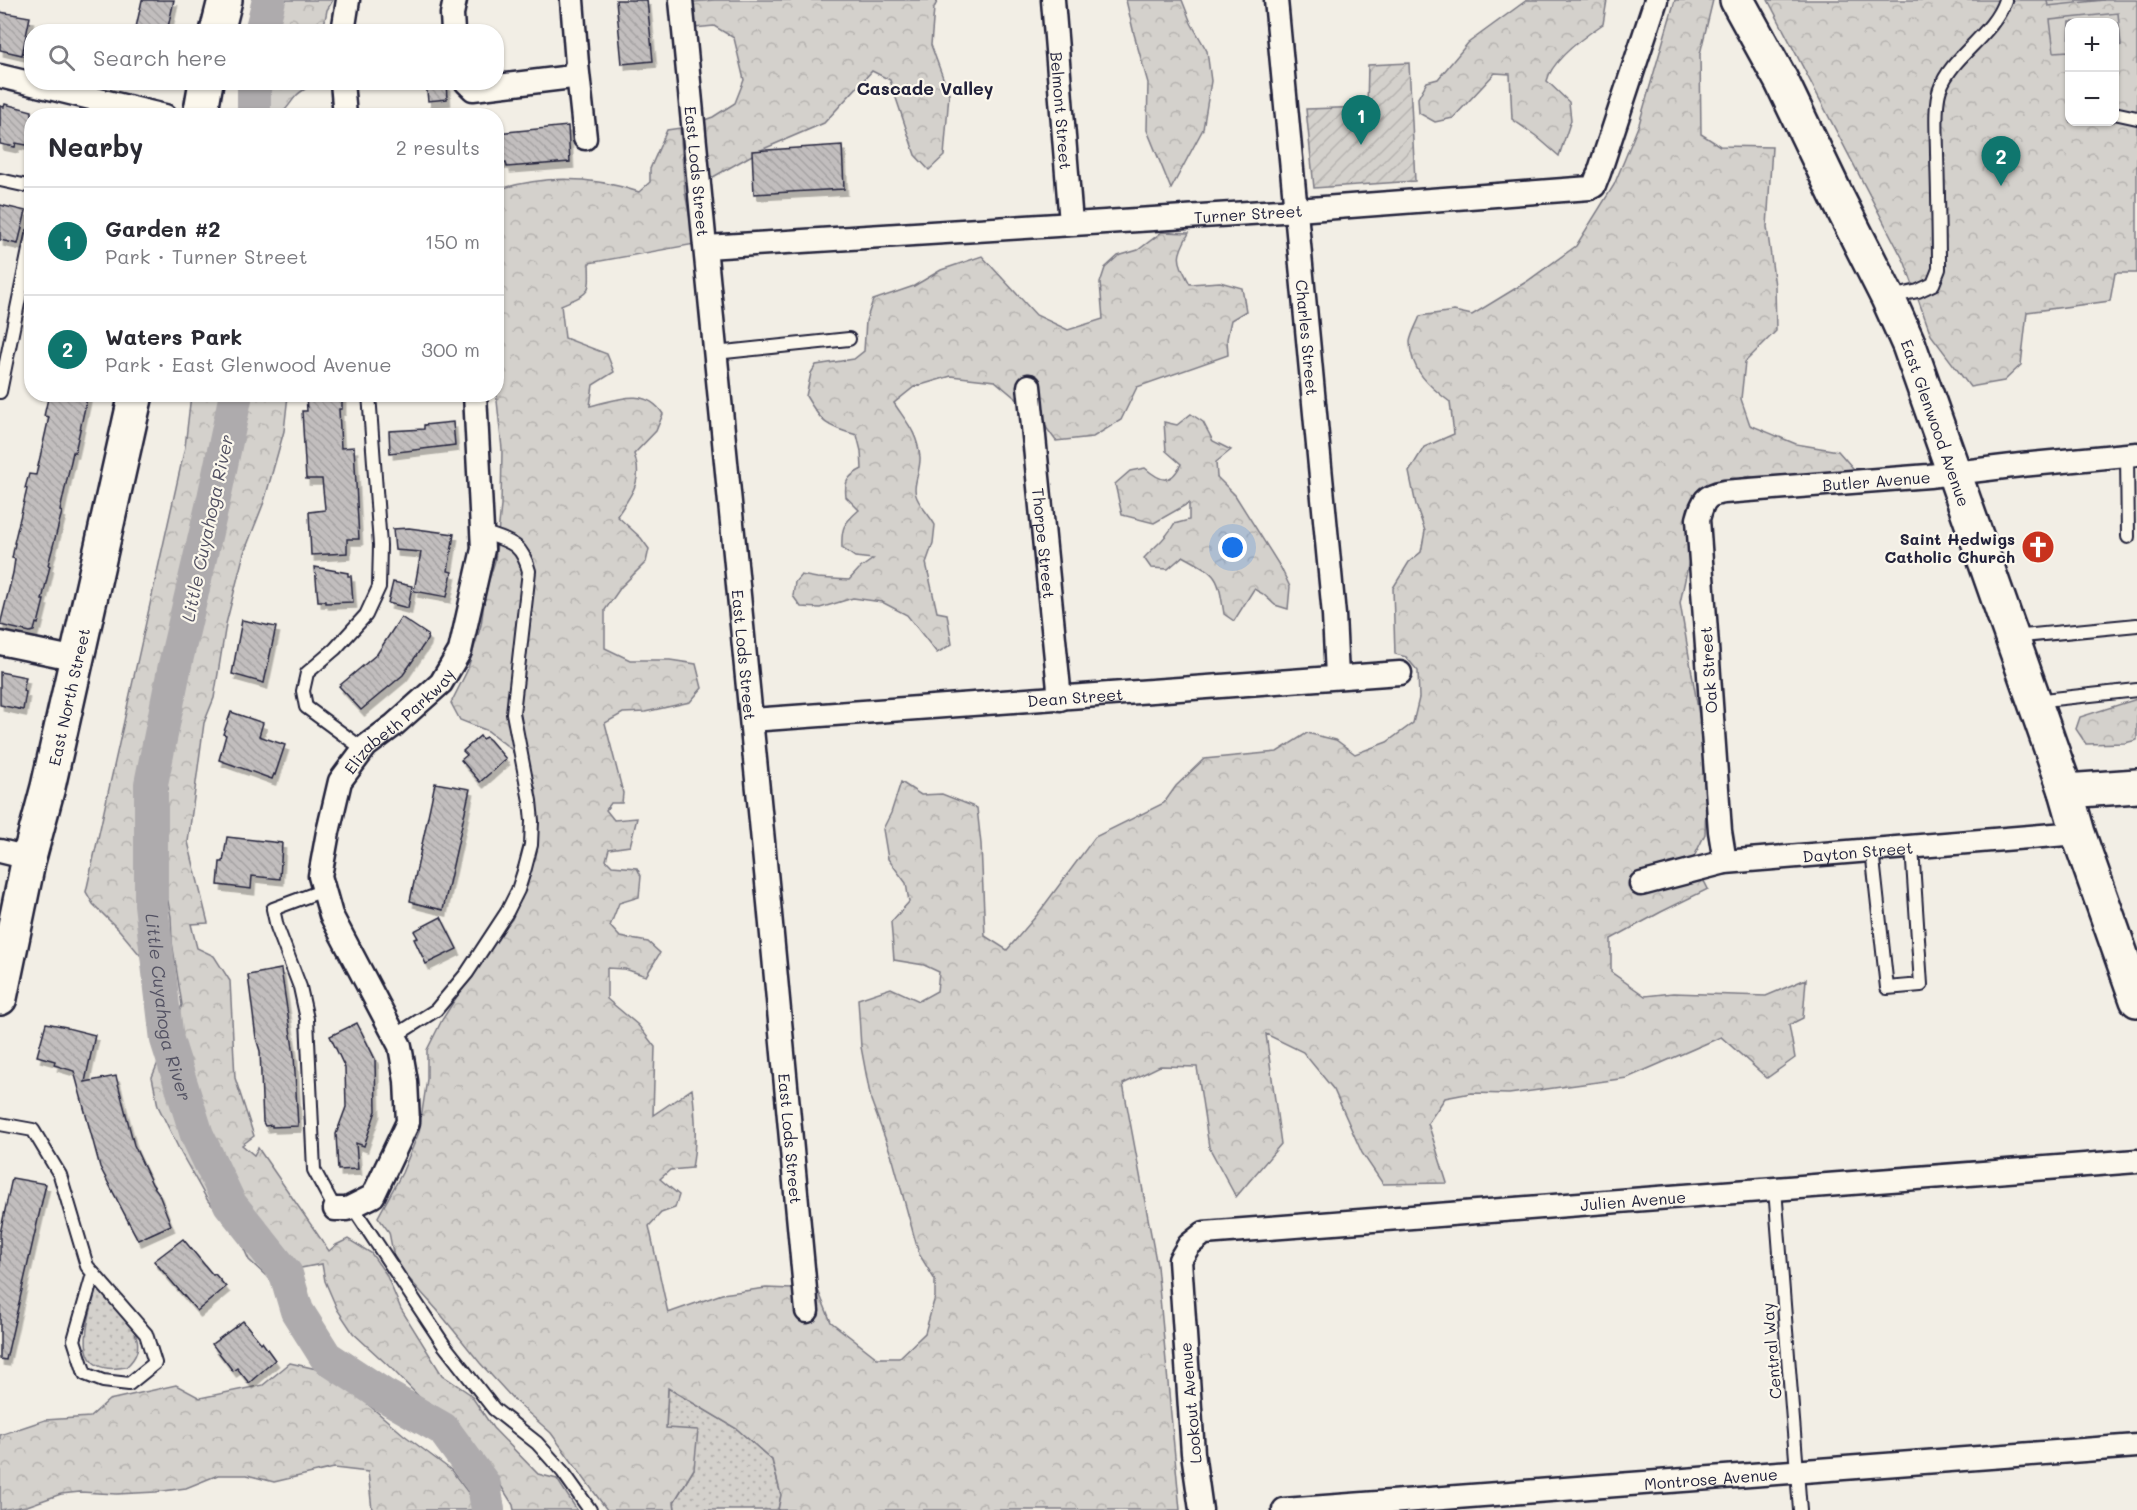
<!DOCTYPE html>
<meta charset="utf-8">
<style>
body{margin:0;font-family:Mali,sans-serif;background:#f7f7f7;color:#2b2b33}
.controls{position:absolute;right:18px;top:18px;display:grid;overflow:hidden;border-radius:12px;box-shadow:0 2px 4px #0004}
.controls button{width:54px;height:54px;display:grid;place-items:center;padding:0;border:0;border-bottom:2px solid #e1e1e2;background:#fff;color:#2b2b33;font:30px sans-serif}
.you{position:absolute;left:1233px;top:548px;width:21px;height:21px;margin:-15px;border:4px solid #fff;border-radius:50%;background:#1a73e8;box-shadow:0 0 0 9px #1a73e833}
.badge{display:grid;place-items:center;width:39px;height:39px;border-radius:50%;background:#0f766e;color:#fff;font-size:20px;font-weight:700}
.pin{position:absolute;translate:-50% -50px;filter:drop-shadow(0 2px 3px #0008)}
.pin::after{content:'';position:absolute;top:32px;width:21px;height:18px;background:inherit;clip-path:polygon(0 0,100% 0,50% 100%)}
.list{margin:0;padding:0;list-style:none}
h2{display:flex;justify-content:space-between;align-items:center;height:78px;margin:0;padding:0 24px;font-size:26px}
h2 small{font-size:20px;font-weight:400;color:#7c7c81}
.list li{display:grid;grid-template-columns:39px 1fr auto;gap:18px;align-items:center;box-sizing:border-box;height:108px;padding:0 24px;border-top:2px solid #e1e1e2}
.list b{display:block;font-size:22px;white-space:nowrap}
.list p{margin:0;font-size:20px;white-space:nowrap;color:#7c7c81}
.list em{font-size:20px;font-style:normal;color:#7c7c81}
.icon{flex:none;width:33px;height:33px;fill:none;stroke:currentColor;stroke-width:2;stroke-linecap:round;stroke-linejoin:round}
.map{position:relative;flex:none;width:2137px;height:1510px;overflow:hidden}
.search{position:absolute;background:#fff;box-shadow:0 2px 4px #0004;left:24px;top:24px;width:480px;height:66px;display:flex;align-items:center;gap:15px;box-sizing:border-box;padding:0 21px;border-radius:24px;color:#7c7c81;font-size:22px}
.panel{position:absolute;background:#fff;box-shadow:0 2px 4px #0004;left:24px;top:108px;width:480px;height:294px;border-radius:24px}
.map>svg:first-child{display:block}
</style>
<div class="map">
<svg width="2137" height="1510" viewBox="0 0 2137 1510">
<defs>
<pattern id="grass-dots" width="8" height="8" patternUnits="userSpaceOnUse" patternTransform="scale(1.5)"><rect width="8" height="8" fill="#d4d1cc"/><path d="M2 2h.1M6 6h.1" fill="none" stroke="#b6b3b0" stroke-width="1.8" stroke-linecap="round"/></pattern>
<pattern id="forest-crowns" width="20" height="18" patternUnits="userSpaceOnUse" patternTransform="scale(1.5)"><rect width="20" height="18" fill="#d4d1cc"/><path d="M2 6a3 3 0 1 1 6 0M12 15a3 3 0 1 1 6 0" fill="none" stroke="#b6b3b0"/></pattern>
<pattern id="garden-furrows" width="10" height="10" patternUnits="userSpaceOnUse" patternTransform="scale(1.5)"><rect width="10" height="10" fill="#d4d1cc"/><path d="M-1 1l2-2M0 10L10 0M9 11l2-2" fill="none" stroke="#b6b3b0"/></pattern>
<pattern id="building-back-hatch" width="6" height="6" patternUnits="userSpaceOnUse" patternTransform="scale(1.5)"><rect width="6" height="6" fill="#c2bebe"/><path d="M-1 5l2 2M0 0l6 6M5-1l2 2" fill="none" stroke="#a6a3a4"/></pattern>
<filter id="shadow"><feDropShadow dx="3.5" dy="6" stdDeviation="0" flood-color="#0004"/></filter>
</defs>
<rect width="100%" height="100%" fill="#f2eee5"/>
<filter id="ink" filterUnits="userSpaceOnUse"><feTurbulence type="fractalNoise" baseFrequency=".0167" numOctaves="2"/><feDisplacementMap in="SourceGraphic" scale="12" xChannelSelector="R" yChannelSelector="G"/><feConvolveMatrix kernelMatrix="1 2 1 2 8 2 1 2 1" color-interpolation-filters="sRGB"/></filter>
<g filter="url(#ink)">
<!-- grass -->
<g fill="url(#grass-dots)" stroke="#7b7a84" stroke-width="1.5">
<path d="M98,1288L102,1289C119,1312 157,1341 126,1367C68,1378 88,1322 96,1290Z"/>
<polygon points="668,1388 737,1429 772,1460 781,1495 778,1510 675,1510 674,1502 694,1469 666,1428"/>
</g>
<!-- forest -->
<g fill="url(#forest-crowns)" stroke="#7b7a84" stroke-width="1.5" fill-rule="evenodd">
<polygon points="279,0 333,0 327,10 323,31 271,31"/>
<polygon points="714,0 938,0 934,8 931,45 949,94 944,156 929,170 915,155 890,80 872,71 824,123 761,150 699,185 693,124 713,117 735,103 744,80 734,38 714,26 684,29 681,3"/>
<polygon points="1126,0 1182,0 1191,23 1207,51 1211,81 1203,129 1171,189 1147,130 1148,83 1134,34"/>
<path d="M1527,0H1607L1603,24C1585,36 1552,59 1547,81L1569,102L1571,120L1559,156L1536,136L1512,119L1510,74L1495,73L1453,118L1435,122L1419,113L1418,98L1427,82L1438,79L1468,43Z"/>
<path d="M1675,0H1713L1700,54L1701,134L1720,146L1772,147L1767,227L1775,286L1776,331L1745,362L1741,399L1750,425L1796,444L1838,451L1860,476L1782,482L1747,476L1713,494L1698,519L1680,603L1707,762L1705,834L1693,859L1708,889L1661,912L1611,939V972L1645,996L1673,993L1766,996L1806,979L1803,1018L1789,1025L1795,1058L1767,1078L1721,1037L1627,1078L1509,1094L1471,1093L1445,1098L1428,1123L1447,1183L1383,1184L1362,1153L1334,1090L1303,1052L1266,1034L1281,1144L1236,1197L1209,1147L1197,1067L1160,1066L1123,1084L1157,1266L1180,1510H778L781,1495L772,1460L737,1429L668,1388L666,1428L698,1430L694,1469L674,1502L675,1510H607L551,1433L515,1401L480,1363L438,1311L395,1263L389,1232L378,1217L402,1173L419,1132L427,1079V1050L442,1020L476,966L512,919L530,876L536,789L511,749L488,731L460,720L451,703L467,671L481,625L486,589L495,561L501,506L502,449L496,391L497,190C543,175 592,176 639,192L650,182V169L667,130L680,128L685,193L695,244L589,263C590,295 591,292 561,305L565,338L607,354L614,372L593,385L590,406C616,400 645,386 663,414L656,431L634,454C644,481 631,495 617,516L641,538L649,549L646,562L621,587L605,610V648L630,660H670L696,664L702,688L690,702L645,712L623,713L605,723L623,793L622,803H611L606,810L614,820L637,818L630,846L609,849L606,860L612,866L637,868L641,876L639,897L619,903L610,926L620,937L648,942L660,953L646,976L625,969L607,968V999L638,1025L655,1047L653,1115L692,1089C696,1116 697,1141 692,1168L670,1170L660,1179L679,1195L675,1208L661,1213L649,1226L668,1313L722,1294L766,1288L818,1290L831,1322L877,1358H899L925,1333L935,1297V1280L919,1254L893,1160L871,1100L861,1047L858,999L891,988L919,1001L937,991L939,972L924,965L894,960L891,922L909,902L906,883L888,859L883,829L891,813L901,782L921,795L942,794L977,808L981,844L985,936L1007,950L1037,915L1095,837L1164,803L1176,786L1204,759L1277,752L1307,733L1336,740L1355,754L1387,742L1413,723L1419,698L1418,671L1406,657L1395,654L1393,588L1409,562L1421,552L1425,531L1416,505L1409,472L1424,447L1454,434L1450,402C1430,387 1410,370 1410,342C1411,334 1417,324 1420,316L1454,311L1472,315L1526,282L1576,246L1614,185L1624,161L1639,124Z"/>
<path d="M1768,0H2137V273H2115L2110,301L2027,312L2021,365L2004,381L1970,387L1931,335L1905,263ZM2070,22H2114V122H2070Z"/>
<path d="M263,83V82L313,83C308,88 302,90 297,95C288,104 287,114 272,115L267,107Z"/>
<path d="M1162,232L1189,233C1175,258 1177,259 1190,284L1220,282L1242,288L1246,311L1231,320L1227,339L1228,355L1137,387L1121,420L1093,437L1056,441L1040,419L995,381L951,376L914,387L894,403C907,423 917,432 920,457C921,471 911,487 917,498C921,507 930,516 935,525L933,543L926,563L937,612L947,614L952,644L937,653L907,615L882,602L853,598L820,608L801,607L793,596L795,582L801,575L817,578L849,580L859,569L873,559L855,557L842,548C841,527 844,523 859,510L846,497C844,481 848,476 862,469L861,451L857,435C826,427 822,423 806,396L811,373L816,365L854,359L864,351L866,321L873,300L914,286L941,270L982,256L1036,315L1068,330L1103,319L1100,283L1105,268L1118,256L1138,250Z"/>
<path d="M191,395H227L222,417L214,438L197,544L178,623L167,682L139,801C147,827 141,845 140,871C139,901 142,931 145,961L120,931L93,904L86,892L185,447Z"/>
<polygon points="246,395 288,395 284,431 264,502 244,553 226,624 214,698 204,723 188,842 208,923 191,924 197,948 214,956 230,981 235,1078 254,1136 242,1145 254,1155 258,1148 329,1251 336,1245 348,1239 371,1253 386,1274 401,1309 442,1375 470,1394 493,1428 538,1474 557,1479 577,1510 514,1510 513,1505 496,1478 468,1449 452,1425 429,1407 392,1369 353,1333 337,1309 325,1281 322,1264 265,1275 249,1260 235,1229 208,1201 181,1153 158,1106 152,1077 182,1005 172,942 171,917 158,849 159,814 168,789 165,773 175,716 184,671 205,605"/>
<path d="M1191,414L1203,422L1213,441L1231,450L1216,462L1217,477L1235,495L1281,568L1290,587L1288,609L1275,605L1263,594L1254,589L1234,621L1224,614C1218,575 1218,575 1183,556L1168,569L1151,568L1144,558C1155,546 1167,538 1174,524L1189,520V503L1154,523L1122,515L1115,484L1130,471L1145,468C1161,482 1171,485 1181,464L1166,451L1164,422L1177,425Z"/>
<polygon points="2137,699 2137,740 2125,743 2086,744 2076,729 2080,717"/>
<polygon points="290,1363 330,1372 404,1435 451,1470 476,1503 478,1510 372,1510 368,1472 334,1468 274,1482 247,1475 218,1475 186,1488 156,1492 117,1494 80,1492 61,1494 27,1506 0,1510 0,1435 45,1420 90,1417 109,1400 176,1385 200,1398 263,1385"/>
</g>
<!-- garden -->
<polygon fill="url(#garden-furrows)" stroke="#7b7a84" stroke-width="1.5" points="1409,63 1415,181 1314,188 1306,109 1367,107 1368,65"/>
<!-- pitch -->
<g fill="#d4d1cc" stroke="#7b7a84" stroke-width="1.5">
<polygon points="2047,0 2104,0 2048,6"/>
<polygon points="2118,13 2121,45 2115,46 2114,22 2070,22 2069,51 2054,52 2050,20"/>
</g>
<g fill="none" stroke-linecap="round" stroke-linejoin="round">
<!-- river -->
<g stroke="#aeabad" stroke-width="34">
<polyline points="261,32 269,0"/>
<polyline points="254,82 254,116"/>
<path id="s1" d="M236,394L214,498L175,665L151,784V904L167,1040L197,1135L230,1204L286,1274L297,1311L326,1357L382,1394L443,1429L484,1485L488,1510"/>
</g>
</g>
<!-- building -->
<g fill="url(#building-back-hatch)" stroke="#22223b" stroke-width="1.5" filter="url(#shadow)">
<polygon points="142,0 174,0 167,32 135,32"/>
<polygon points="616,0 647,0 653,61 622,64"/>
<polygon points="0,12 30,17 22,55 0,50"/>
<polygon points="426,82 446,82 447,99 428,101"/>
<polygon points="5,104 32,111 32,146 16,143 15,147 0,144 0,106 4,107"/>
<polygon points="568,126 570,162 507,167 506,163 499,163 496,133"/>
<polygon points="842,145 844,189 754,194 752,151"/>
<polygon points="0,205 26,211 18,244 0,240"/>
<polygon points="49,394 88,394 75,452 73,452 60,511 62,512 48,565 50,566 42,600 44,600 38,624 36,623 34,631 30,632 0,625 13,573 15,559 12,558 15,543 14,543 27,489 25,488 29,474 36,475 49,417 44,416"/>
<polygon points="306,394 342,394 342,409 339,409 341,448 354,447 359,539 347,539 347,553 311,555 309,512 325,510 325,509 322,479 306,479 302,411 307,411"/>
<polygon points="453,422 455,445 390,453 389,431 424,429 424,425"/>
<polygon points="409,528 454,534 448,571 452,572 447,597 414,591 421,552 395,550 393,529"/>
<polygon points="315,567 348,573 348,576 351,576 353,602 325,603 325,601 318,601"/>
<polygon points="393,582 412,586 408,608 388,603"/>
<polygon points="401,617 428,635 427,640 403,675 361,710 339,686 377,654"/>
<polygon points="242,620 276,627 264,683 232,674"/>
<polygon points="0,672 26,677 23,691 26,692 23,710 0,705"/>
<polygon points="231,712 263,723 259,736 285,745 275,775 274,774 272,779 219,760 226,735 223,734"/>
<polygon points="480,736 482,739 486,737 490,740 506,759 480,782 461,760 467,755 463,751"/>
<polygon points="435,783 470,789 443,910 414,903 414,902 410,901"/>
<polygon points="227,837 282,843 280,879 252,876 251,889 218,885 220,862 223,862"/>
<polygon points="441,917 457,949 426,964 414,939 418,938 414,931"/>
<polygon points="281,969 294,1055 298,1126 272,1127 272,1125 265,1126 263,1122 260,1051 256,1038 248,975"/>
<polygon points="46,1023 67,1027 67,1028 95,1035 85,1082 116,1076 134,1145 152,1184 158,1192 171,1225 138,1240 100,1167 74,1071 54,1065 55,1061 37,1056"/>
<polygon points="357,1023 375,1059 376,1111 364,1146 356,1143 358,1169 338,1170 336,1134 346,1107 345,1068 330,1036"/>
<polygon points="12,1178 46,1184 6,1360 0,1359 0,1233"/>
<polygon points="183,1239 213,1275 215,1274 226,1287 197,1311 154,1261"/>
<polygon points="243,1321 261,1343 262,1342 275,1360 249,1383 237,1368 233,1371 212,1344"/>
</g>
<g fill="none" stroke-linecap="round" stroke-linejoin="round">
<!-- lane casing -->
<g stroke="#22223b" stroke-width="16">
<g id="lane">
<polyline points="2114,113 2137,118"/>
<polyline points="0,180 32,187"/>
<path d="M1890,297L1918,291L1933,284L1939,269C1939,230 1938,192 1937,153C1937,135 1934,106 1940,89C1952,55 1993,36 2005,0"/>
<polyline points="715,353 849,339"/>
<polyline points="0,392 32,235"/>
<polyline points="2127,455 2128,537"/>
<polyline points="2013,637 2137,625"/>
<polyline points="2035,701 2137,690"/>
<polyline points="363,749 306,707 303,691 307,673 335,649 366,615 379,587 380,545 369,394"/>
<polyline points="1872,850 1887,988 1921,985 1912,847"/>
<polyline points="324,890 273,909 277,927 300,987 307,1019 314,1170 335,1209"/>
<path d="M395,1036L436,1010L467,973L507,912L518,890L525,868L531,845L532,821L530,801L513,713L529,571C521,541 509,542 482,532"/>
<polyline points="0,1124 33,1130 60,1175 87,1266 146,1334 155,1363 129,1384 103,1381 85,1374 74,1340 93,1274"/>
<polyline points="1775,1189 1800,1510"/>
<polyline points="352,1206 444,1345 494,1409 537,1443 563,1472 590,1510"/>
</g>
</g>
<!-- street casing -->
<g stroke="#22223b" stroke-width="27">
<g id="street">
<path id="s2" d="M681,0L769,903L807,1311"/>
<path id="s3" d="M1053,0L1071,223"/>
<path id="s4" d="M1276,0L1334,615L1337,676"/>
<polyline points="343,32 348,0"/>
<polyline points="453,32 452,14 455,0"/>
<polyline points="577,64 585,138"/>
<polyline points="0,76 165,116"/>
<polyline points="342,82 345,116"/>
<polyline points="466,82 473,89 572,77 577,64 572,0"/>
<path id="s5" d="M706,247L1297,210L1590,188L1594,186L1599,173L1656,0"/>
<path id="s6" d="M1029,386L1060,699"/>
<polyline points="0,643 77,659"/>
<path id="s7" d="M752,720L1400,673"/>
<polyline points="0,851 29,858"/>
<path id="s8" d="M1725,862L1720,831L1698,519C1703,501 1705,495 1724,492L1929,476L2021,465L2137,454"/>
<path id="s9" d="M1641,884L1725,862L2078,833"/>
<path id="s10" d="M335,1209H347L373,1196L408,1122L406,1081L400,1046L331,915L320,876L328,832L340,781L366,746L394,725L441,683L460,651L483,549L475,394"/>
<path id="s11" d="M1201,1510L1193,1453L1180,1260L1189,1245L1204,1233L2137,1161"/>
<path id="s12" d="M1284,1510L2137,1446"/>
</g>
</g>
<!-- secondary casing -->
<g stroke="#22223b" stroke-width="38">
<g id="secondary">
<path id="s13" d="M1737,0L1781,80L1837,197L1888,298L1909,345L2066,791L2078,833L2137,1000"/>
<polyline points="217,32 225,0"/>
<polyline points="200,116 206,82"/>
<polyline points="2066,791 2137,786"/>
<path id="s14" d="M0,998L29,858L48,787L136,394"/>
</g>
</g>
<!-- lane -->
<use href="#lane" stroke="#fbf7ec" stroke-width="12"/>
<!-- street -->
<use href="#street" stroke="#fbf7ec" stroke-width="22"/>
<!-- secondary -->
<use href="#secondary" stroke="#fbf7ec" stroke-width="33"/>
</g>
</g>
<!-- icons -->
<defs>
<g id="church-disc" transform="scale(1.725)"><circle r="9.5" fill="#c8321e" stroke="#fbf7ec"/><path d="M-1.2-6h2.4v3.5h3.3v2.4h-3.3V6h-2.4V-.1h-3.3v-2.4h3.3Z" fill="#fff"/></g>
</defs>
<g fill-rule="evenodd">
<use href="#church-disc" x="2038" y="547"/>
</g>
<g text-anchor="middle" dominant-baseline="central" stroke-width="4.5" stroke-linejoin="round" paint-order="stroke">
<!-- street labels -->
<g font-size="16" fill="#22223b" stroke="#fbf7ec">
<text stroke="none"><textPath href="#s3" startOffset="111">Belmont Street</textPath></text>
<text stroke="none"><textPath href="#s2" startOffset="172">East Lods Street</textPath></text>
<text stroke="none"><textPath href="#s5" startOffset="543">Turner Street</textPath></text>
<text stroke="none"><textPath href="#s4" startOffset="339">Charles Street</textPath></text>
<text stroke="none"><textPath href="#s13" startOffset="468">East Glenwood Avenue</textPath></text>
<text stroke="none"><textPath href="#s8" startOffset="538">Butler Avenue</textPath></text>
<text stroke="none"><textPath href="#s6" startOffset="158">Thorpe Street</textPath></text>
<text stroke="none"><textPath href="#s2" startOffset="658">East Lods Street</textPath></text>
<text transform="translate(1708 670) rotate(-94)">Oak Street</text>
<text stroke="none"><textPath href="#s14" startOffset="309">East North Street</textPath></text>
<text stroke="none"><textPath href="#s7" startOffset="324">Dean Street</textPath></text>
<text stroke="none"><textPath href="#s10" startOffset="570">Elizabeth Parkway</textPath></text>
<text stroke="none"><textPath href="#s9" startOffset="220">Dayton Street</textPath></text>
<text stroke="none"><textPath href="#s2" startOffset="1144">East Lods Street</textPath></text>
<text stroke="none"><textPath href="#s11" startOffset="718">Julien Avenue</textPath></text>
<text transform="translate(1771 1351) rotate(-95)">Central Way</text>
<text transform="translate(1190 1403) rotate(-95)">Lookout Avenue</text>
<text stroke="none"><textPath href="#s12" startOffset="428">Montrose Avenue</textPath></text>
</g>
<!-- poi labels -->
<g font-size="16" font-weight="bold" fill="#22223b" stroke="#fbf7ec" text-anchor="end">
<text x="2015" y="538">Saint Hedwigs<tspan x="2015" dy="18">Catholic Church</tspan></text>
</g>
<!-- neighbourhood labels -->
<g font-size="18" font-weight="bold" fill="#22223b" stroke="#fbf7ec">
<text x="925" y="88">Cascade Valley</text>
</g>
<!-- water labels -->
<g font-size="18" font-style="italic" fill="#535263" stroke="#fbf7ec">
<text transform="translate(207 528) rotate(-78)">Little Cuyahoga River</text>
<text stroke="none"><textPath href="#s1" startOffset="624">Little Cuyahoga River</textPath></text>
</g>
</g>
</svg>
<div class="controls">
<button>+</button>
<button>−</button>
</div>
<div class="you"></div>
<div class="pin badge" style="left:1361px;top:145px">1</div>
<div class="pin badge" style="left:2001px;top:186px">2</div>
<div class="search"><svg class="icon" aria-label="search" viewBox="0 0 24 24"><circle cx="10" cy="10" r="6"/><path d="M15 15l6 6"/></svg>Search here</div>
<section class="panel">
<h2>Nearby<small>2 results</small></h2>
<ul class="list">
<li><span class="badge">1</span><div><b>Garden #2</b><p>Park · Turner Street</p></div><em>150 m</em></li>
<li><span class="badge">2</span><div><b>Waters Park</b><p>Park · East Glenwood Avenue</p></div><em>300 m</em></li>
</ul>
</section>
</div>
